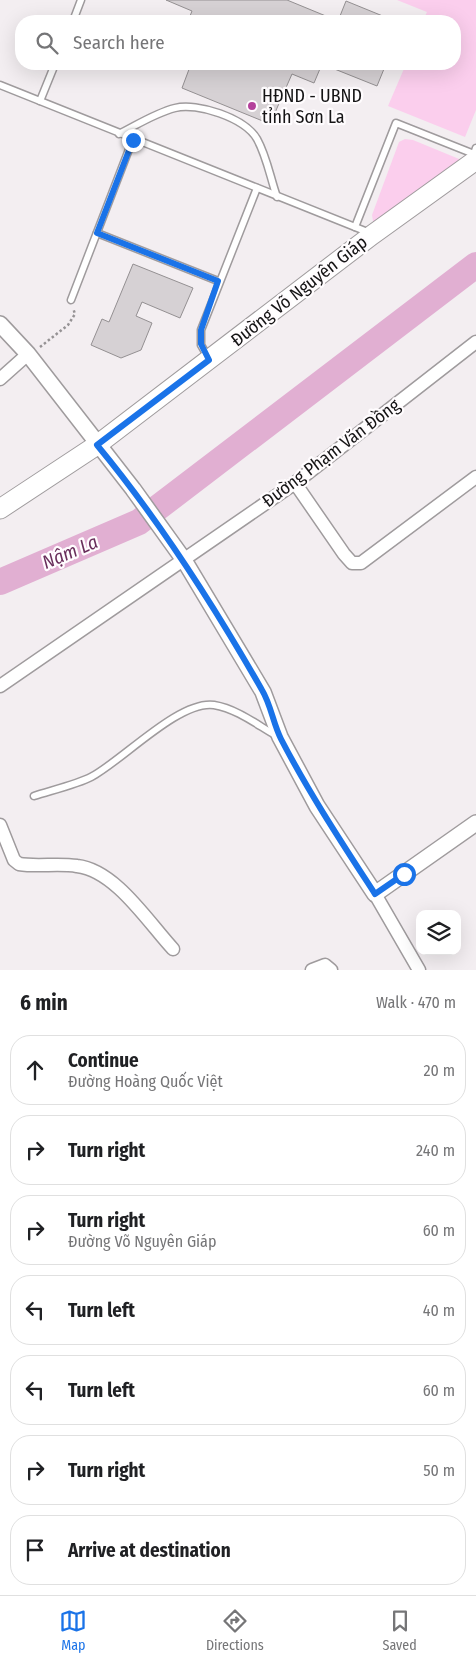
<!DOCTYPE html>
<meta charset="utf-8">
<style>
body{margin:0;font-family:"Fira Sans Condensed",sans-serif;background:#f6f6f6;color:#202124}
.controls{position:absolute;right:15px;bottom:15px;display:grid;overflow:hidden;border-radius:10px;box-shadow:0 5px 20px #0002}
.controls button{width:45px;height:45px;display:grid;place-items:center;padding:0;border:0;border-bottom:1px solid #e0e0e0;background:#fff;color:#202124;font:25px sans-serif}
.stop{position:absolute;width:15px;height:15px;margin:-11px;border:4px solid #1a73e8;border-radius:50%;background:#fff}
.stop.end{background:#1a73e8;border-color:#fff;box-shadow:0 1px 5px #0008}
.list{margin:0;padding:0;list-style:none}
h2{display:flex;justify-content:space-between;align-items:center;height:65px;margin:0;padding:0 20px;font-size:21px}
h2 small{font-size:16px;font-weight:400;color:#757577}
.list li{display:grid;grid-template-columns:32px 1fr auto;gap:15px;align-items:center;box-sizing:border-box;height:70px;margin:0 10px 10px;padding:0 10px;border:1px solid #e0e0e0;border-radius:20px}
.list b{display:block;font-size:19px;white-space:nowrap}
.list p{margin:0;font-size:16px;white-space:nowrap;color:#757577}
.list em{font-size:16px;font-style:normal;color:#757577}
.icon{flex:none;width:28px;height:28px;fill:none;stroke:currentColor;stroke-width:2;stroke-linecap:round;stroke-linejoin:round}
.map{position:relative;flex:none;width:476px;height:970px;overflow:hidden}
.search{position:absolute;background:#fff;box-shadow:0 5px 20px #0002;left:15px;right:15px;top:15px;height:55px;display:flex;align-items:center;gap:12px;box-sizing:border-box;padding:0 18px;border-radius:20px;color:#757577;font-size:19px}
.sheet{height:625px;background:#fff}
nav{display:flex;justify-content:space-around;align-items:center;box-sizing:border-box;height:70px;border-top:1px solid #e0e0e0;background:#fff;font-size:14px;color:#757577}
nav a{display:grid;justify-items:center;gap:2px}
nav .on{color:#1a73e8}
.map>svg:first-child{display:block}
</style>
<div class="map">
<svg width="476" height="970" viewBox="0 0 476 970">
<rect width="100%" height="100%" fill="#f3eef1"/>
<!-- green -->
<g fill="#fbceed">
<polygon points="397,0 476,0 476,110 465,137 388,106 406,64 455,64 455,21 423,21 427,12"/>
<polygon points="405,139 413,140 464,161 383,225 373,221 372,215 399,142"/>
</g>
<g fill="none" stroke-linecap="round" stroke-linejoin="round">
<!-- river -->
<polyline stroke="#e1afd2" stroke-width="26" points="0,582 139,522 476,265"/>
</g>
<!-- building -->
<g fill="#d6d1d4" stroke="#949092">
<polygon points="166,0 287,0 338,21 346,1 395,21 188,21 192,11"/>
<polygon points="191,64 322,64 314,83 292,74 270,124 182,88"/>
<polygon points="322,64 386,64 377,86"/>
<polygon points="133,264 193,288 180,318 142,302 136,316 152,323 141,350 121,358 91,345 102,319 109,322"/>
</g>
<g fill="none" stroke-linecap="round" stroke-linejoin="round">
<!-- service casing -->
<g stroke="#9f9b9d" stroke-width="9">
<g id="service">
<polyline points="73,21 81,0"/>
<polyline points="0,85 370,233"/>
<polyline points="40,101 55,64"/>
<path d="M119,134C137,125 155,113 175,108C197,102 245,118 257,139C267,157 270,177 277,197"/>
<polyline points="355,227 396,123 474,154 476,148"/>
<polyline points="97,233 218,281"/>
<polyline points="71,300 133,139"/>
<polyline points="208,357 201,345 201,330 257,188"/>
<path d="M34,796C49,791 78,784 91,777C122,761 179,700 214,705C237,709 256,724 275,735"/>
</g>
</g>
<!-- minor casing -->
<g stroke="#9f9b9d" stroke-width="15">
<g id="minor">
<polyline points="0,379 28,354"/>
<polyline points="295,483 344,554 352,563 361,563 476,477"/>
<polyline points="0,686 295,483 476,342"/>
<path d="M0,825L14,860L19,864C38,867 58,863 77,866C115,870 148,922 173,949"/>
<polyline points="375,894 419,970"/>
<polyline points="312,970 325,965 331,970"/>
</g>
</g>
<!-- tertiary casing -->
<g stroke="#9f9b9d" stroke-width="18">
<polyline id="tertiary" points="0,324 28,354 133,489 184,560 263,692 280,737 317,806 375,894 476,823"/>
</g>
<!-- primary casing -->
<g stroke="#9f9b9d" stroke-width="21">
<polyline id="primary" points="0,509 97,445 372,235 476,160"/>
</g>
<!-- path -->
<polyline stroke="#959294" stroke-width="2.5" stroke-dasharray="2.5 2.5" stroke-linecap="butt" points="40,347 68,325 75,314 73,308"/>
<!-- service -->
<use href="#service" stroke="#fff" stroke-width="6"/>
<!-- minor -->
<use href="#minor" stroke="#fff" stroke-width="12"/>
<!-- tertiary -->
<use href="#tertiary" stroke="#fff" stroke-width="15"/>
<!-- primary -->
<use href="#primary" stroke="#fff" stroke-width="19"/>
</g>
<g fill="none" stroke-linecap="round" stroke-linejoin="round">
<!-- route -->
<path stroke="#1a73e8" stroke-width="6" d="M133,140L97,233L218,281L201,330V344L209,360L97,445C160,521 213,604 262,690C271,705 273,723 281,739C309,793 342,843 375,894L404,874"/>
</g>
<!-- markers -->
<circle fill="#b4419b" stroke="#fffcfe" stroke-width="2" cx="252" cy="106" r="5"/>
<g text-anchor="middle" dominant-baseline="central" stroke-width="4.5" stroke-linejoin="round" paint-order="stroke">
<!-- poi labels -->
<g font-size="18" fill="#151415" stroke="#fffcfe" text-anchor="start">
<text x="262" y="96">HĐND - UBND<tspan x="262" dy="21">tỉnh Sơn La</tspan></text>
</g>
<!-- street labels -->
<g font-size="18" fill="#151415" stroke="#fffcfe">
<text transform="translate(299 291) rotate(-38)">Đường Võ Nguyên Giáp</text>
<text transform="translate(331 453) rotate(-37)">Đường Phạm Văn Đồng</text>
</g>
<!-- water labels -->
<g font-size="19" font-style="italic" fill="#692e5b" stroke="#fffcfe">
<text transform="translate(70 552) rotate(-23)">Nậm La</text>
</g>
</g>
</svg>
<div class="controls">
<button><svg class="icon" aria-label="layers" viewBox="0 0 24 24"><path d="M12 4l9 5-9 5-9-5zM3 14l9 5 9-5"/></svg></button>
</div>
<div class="stop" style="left:404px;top:874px"></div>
<div class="stop end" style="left:133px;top:140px"></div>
<div class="search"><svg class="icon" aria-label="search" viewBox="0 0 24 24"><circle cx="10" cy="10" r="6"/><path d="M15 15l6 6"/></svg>Search here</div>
</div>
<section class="sheet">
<h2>6 min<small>Walk · 470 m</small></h2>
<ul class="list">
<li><svg class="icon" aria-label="ahead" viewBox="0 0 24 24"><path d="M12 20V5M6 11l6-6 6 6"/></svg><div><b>Continue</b><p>Đường Hoàng Quốc Việt</p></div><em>20 m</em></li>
<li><svg class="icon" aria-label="right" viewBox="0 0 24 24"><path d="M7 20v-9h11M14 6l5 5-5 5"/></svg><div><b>Turn right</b></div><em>240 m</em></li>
<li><svg class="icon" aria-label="right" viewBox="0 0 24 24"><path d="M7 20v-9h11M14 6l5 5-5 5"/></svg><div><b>Turn right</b><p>Đường Võ Nguyên Giáp</p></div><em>60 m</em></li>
<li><svg class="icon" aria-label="left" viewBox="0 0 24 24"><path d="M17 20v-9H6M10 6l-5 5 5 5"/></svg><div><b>Turn left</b></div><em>40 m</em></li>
<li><svg class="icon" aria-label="left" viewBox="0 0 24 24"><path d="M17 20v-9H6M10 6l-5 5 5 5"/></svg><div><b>Turn left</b></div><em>60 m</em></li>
<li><svg class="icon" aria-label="right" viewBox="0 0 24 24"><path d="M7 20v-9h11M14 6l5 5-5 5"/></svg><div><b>Turn right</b></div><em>50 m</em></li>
<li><svg class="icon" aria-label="arrive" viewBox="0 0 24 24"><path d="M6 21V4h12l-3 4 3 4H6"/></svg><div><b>Arrive at destination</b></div></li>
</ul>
</section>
<nav>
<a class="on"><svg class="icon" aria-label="map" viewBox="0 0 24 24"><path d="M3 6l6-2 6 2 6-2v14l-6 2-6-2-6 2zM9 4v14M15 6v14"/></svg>Map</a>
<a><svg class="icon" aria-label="directions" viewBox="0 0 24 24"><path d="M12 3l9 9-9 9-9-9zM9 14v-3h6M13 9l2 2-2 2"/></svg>Directions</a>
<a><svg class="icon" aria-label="saved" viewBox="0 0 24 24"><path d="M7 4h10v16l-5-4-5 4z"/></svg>Saved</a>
</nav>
